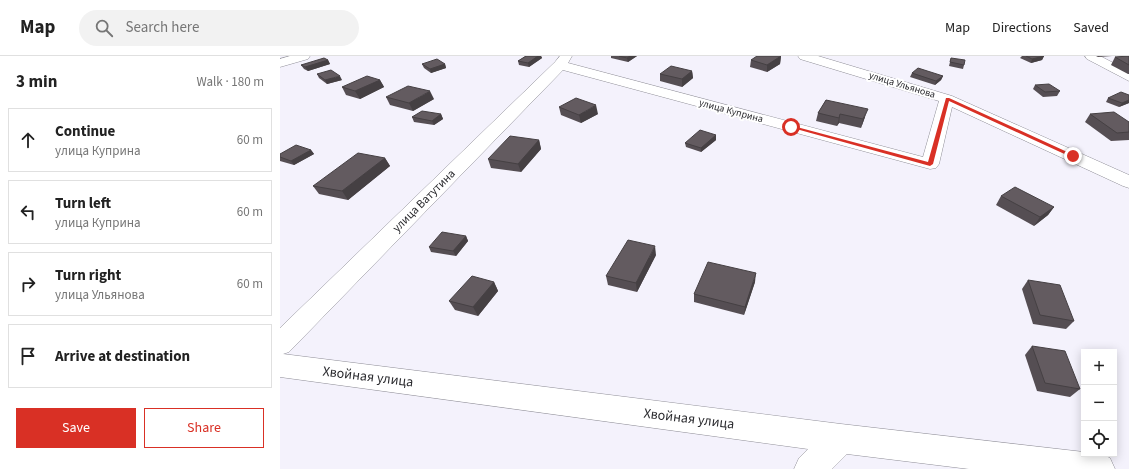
<!DOCTYPE html>
<meta charset="utf-8">
<style>
body{margin:0;font-family:"Source Sans 3",sans-serif;background:#f2f2f2;color:#222}
.controls{position:absolute;right:12px;bottom:12px;display:grid;overflow:hidden;border-radius:0px;box-shadow:0 2px 10px #0003}
.controls button{width:36px;height:36px;display:grid;place-items:center;padding:0;border:0;border-bottom:1px solid #e0e0e0;background:#fff;color:#222;font:20px sans-serif}
.stop{position:absolute;width:12px;height:12px;margin:-9px;border:3px solid #d93025;border-radius:50%;background:#fff}
.stop.end{background:#d93025;border-color:#fff;box-shadow:0 1px 4px #0008}
.list{margin:0;padding:0;list-style:none}
h2{display:flex;justify-content:space-between;align-items:center;height:52px;margin:0;padding:0 16px;font-size:17px}
h2 small{font-size:13px;font-weight:400;color:#767676}
.list li{display:grid;grid-template-columns:26px 1fr auto;gap:12px;align-items:center;box-sizing:border-box;height:64px;margin:0 8px 8px;padding:0 8px;border:1px solid #e0e0e0;border-radius:0px}
.list b{display:block;font-size:15px;white-space:nowrap}
.list p{margin:0;font-size:13px;white-space:nowrap;color:#767676}
.list em{font-size:13px;font-style:normal;color:#767676}
.actions{display:flex;gap:8px;padding:12px 16px}
.actions a{flex:1;padding:9px 0;border:1px solid #d93025;border-radius:0px;text-align:center;font-size:14px;color:#d93025}
.actions .main{background:#d93025;color:#fff}
.icon{flex:none;width:22px;height:22px;fill:none;stroke:currentColor;stroke-width:2;stroke-linecap:round;stroke-linejoin:round}
.map{position:relative;flex:none;width:849px;height:413px;overflow:hidden}
header{display:flex;align-items:center;gap:24px;box-sizing:border-box;height:56px;padding:0 20px;background:#fff;border-bottom:1px solid #e0e0e0}
header strong{font-size:19px}
nav{display:flex;gap:22px;margin-inline-start:auto;font-size:14px}
.search{width:280px;height:36px;background:#f2f2f2;display:flex;align-items:center;gap:10px;box-sizing:border-box;padding:0 14px;border-radius:22px;color:#767676;font-size:15px}
main{display:flex}
aside{flex:1;background:#fff}
.map>svg:first-child{display:block}
</style>
<header>
<strong>Map</strong>
<div class="search"><svg class="icon" aria-label="search" viewBox="0 0 24 24"><circle cx="10" cy="10" r="6"/><path d="M15 15l6 6"/></svg>Search here</div>
<nav><a>Map</a><a>Directions</a><a>Saved</a></nav>
</header>
<main>
<aside>
<h2>3 min<small>Walk · 180 m</small></h2>
<ul class="list">
<li><svg class="icon" aria-label="ahead" viewBox="0 0 24 24"><path d="M12 20V5M6 11l6-6 6 6"/></svg><div><b>Continue</b><p>улица Куприна</p></div><em>60 m</em></li>
<li><svg class="icon" aria-label="left" viewBox="0 0 24 24"><path d="M17 20v-9H6M10 6l-5 5 5 5"/></svg><div><b>Turn left</b><p>улица Куприна</p></div><em>60 m</em></li>
<li><svg class="icon" aria-label="right" viewBox="0 0 24 24"><path d="M7 20v-9h11M14 6l5 5-5 5"/></svg><div><b>Turn right</b><p>улица Ульянова</p></div><em>60 m</em></li>
<li><svg class="icon" aria-label="arrive" viewBox="0 0 24 24"><path d="M6 21V4h12l-3 4 3 4H6"/></svg><div><b>Arrive at destination</b></div></li>
</ul>
<div class="actions"><a class="main">Save</a><a>Share</a></div>
</aside>
<div class="map">
<svg width="849" height="413" viewBox="0 0 849 413">
<rect width="100%" height="100%" fill="#f4f2fc"/>
<g fill="none" stroke-linecap="round" stroke-linejoin="round">
<!-- minor casing -->
<g stroke="#8f8e97" stroke-width="1">
<g id="minor">
<polygon points="10,0 30,0 28,3 0,11 0,3"/>
<polygon points="280,0 292,0 288,7 643,101 659,45 520,3 518,0 538,0 672,40 849,119 849,132 843,130 672,51 659,108 656,112 650,113 283,14 9,296 3,298 561,368 804,396 804,398 821,398 830,402 835,413 689,413 567,398 552,413 514,413 519,402 528,393 0,321 0,272 275,6"/>
<polygon points="805,0 820,0 849,15 849,25 807,3"/>
</g>
</g>
<!-- minor -->
<use href="#minor" fill="#fff" fill-rule="evenodd"/>
</g>
<!-- wall -->
<g fill="#554e53">
<polygon points="246,0 261,0 262,2 249,11 239,9 238,5"/>
<polygon points="331,0 357,0 348,6 331,2"/>
<polygon points="501,0 500,8 487,16 470,11 471,4"/>
<polygon points="742,0 764,0 762,4 751,7 740,2"/>
<polygon points="816,0 832,0 818,1"/>
<polygon points="849,0 849,18 848,18 831,9 835,1"/>
<polygon points="671,2 684,9 683,13 669,10"/>
<polygon points="48,4 50,8 28,15 24,13 21,9"/>
<polygon points="142,8 165,8 166,12 151,17 144,12"/>
<polygon points="412,15 413,22 402,31 380,25 380,18"/>
<polygon points="632,17 663,20 661,24 655,29 630,21"/>
<polygon points="37,18 62,24 47,28 39,22"/>
<polygon points="100,24 104,31 80,43 66,39 62,31"/>
<polygon points="755,29 780,35 777,40 763,41 753,33"/>
<polygon points="849,39 849,47 839,51 826,46 828,42"/>
<polygon points="106,41 154,43 133,55 110,49"/>
<polygon points="546,44 585,61 581,72 559,67 557,70 536,65 538,57"/>
<polygon points="279,51 318,58 301,67 281,59"/>
<polygon points="161,58 163,63 154,69 134,66 132,61"/>
<polygon points="810,58 849,66 849,84 831,85 805,66"/>
<polygon points="436,79 436,84 421,96 406,91 405,87"/>
<polygon points="259,84 261,93 241,116 211,112 208,103"/>
<polygon points="31,94 34,98 14,109 0,105 0,98"/>
<polygon points="105,102 110,110 68,144 39,138 33,130"/>
<polygon points="721,140 774,151 768,159 754,170 716,149"/>
<polygon points="186,180 188,185 176,200 151,196 149,191"/>
<polygon points="376,199 357,236 328,229 326,220"/>
<polygon points="748,224 794,265 786,273 753,268 742,233"/>
<polygon points="214,226 218,235 198,260 175,254 169,245"/>
<polygon points="475,226 464,259 414,246 414,238"/>
<polygon points="752,290 800,333 790,341 757,335 745,299"/>
</g>
<!-- shaded-wall -->
<g fill="#454043">
<polygon points="258,0 261,0 262,2 249,11 248,7"/>
<polygon points="350,0 357,0 348,6 347,2"/>
<polygon points="501,0 500,8 487,16 487,9"/>
<polygon points="764,0 762,4 751,7 752,3"/>
<polygon points="48,4 50,8 28,15 25,11"/>
<polygon points="165,8 166,12 151,17 150,13"/>
<polygon points="412,15 413,22 402,31 402,23"/>
<polygon points="60,20 62,24 47,28 45,24"/>
<polygon points="663,20 661,24 655,29 656,25"/>
<polygon points="100,24 104,31 80,43 75,35"/>
<polygon points="150,35 154,43 133,55 129,47"/>
<polygon points="849,44 849,47 839,51 842,47"/>
<polygon points="316,49 318,58 301,67 299,59"/>
<polygon points="588,53 585,61 581,72 583,63"/>
<polygon points="161,58 163,63 154,69 152,65"/>
<polygon points="560,58 559,67 557,70"/>
<polygon points="436,79 436,84 421,96 421,92"/>
<polygon points="259,84 261,93 241,116 238,108"/>
<polygon points="31,94 34,98 14,109 11,105"/>
<polygon points="105,102 110,110 68,144 62,135"/>
<polygon points="774,151 768,159 754,170 760,161"/>
<polygon points="186,180 188,185 176,200 173,195"/>
<polygon points="375,190 376,199 357,236 356,227"/>
<polygon points="476,217 475,226 464,259 465,251"/>
<polygon points="214,226 218,235 198,260 193,251"/>
</g>
<!-- building -->
<g fill="#635b60" stroke="#454043">
<polygon points="246,0 258,0 248,7 238,5"/>
<polygon points="339,0 350,0 347,2"/>
<polygon points="477,0 501,0 487,9 471,4"/>
<polygon points="746,0 764,0 752,3"/>
<polygon points="849,0 849,9 835,1"/>
<polygon points="44,2 48,4 25,11 21,9"/>
<polygon points="671,2 685,4 684,9 670,6"/>
<polygon points="157,3 165,8 150,13 142,8"/>
<polygon points="391,10 412,15 402,23 380,18"/>
<polygon points="638,12 663,20 656,25 632,17"/>
<polygon points="51,14 60,20 45,24 37,18"/>
<polygon points="87,20 100,24 75,35 62,31"/>
<polygon points="769,28 780,35 765,36 755,29"/>
<polygon points="128,30 150,35 129,47 106,41"/>
<polygon points="841,36 849,39 849,44 842,47 828,42"/>
<polygon points="296,42 316,49 299,59 279,51"/>
<polygon points="546,44 588,53 583,63 560,58 559,62 538,57"/>
<polygon points="142,55 161,58 152,65 132,61"/>
<polygon points="834,56 849,66 849,76 837,77 810,58"/>
<polygon points="420,74 436,79 421,92 405,87"/>
<polygon points="230,80 259,84 238,108 208,103"/>
<polygon points="16,89 31,94 11,105 0,101 0,98"/>
<polygon points="78,97 105,102 62,135 33,130"/>
<polygon points="735,131 774,151 760,161 721,140"/>
<polygon points="162,176 186,180 173,195 149,191"/>
<polygon points="348,184 375,190 356,227 326,220"/>
<polygon points="428,206 476,217 465,251 414,238"/>
<polygon points="192,220 214,226 193,251 169,245"/>
<polygon points="748,224 780,229 794,265 760,259"/>
<polygon points="752,290 785,295 800,333 765,327"/>
</g>
<!-- route -->
<polygon fill="#d93025" points="666,42 669,42 796,100 791,101 669,45 653,108 650,110 509,71 513,70 648,106"/>
<g text-anchor="middle" dominant-baseline="central" stroke-width="4" stroke-linejoin="round" paint-order="stroke">
<!-- far-street labels -->
<g font-size="10" fill="#2b2b2f" stroke="#fff">
<text transform="translate(622 29) rotate(17)">улица Ульянова</text>
<text transform="translate(451 55) rotate(15)">улица Куприна</text>
</g>
<!-- street labels -->
<g font-size="12" fill="#2b2b2f" stroke="#fff">
<text transform="translate(144 145) rotate(-45)">улица Ватутина</text>
</g>
<!-- near-street labels -->
<g font-size="14" fill="#2b2b2f" stroke="#fff">
<text transform="translate(88 321) rotate(7)">Хвойная улица</text>
<text transform="translate(409 363) rotate(7)">Хвойная улица</text>
</g>
</g>
</svg>
<div class="controls">
<button>+</button>
<button>−</button>
<button><svg class="icon" aria-label="locate" viewBox="0 0 24 24"><circle cx="12" cy="12" r="6"/><path d="M12 2v4M12 18v4M2 12h4M18 12h4"/></svg></button>
</div>
<div class="stop" style="left:511px;top:71px"></div>
<div class="stop end" style="left:793px;top:100px"></div>
</div>
</main>
